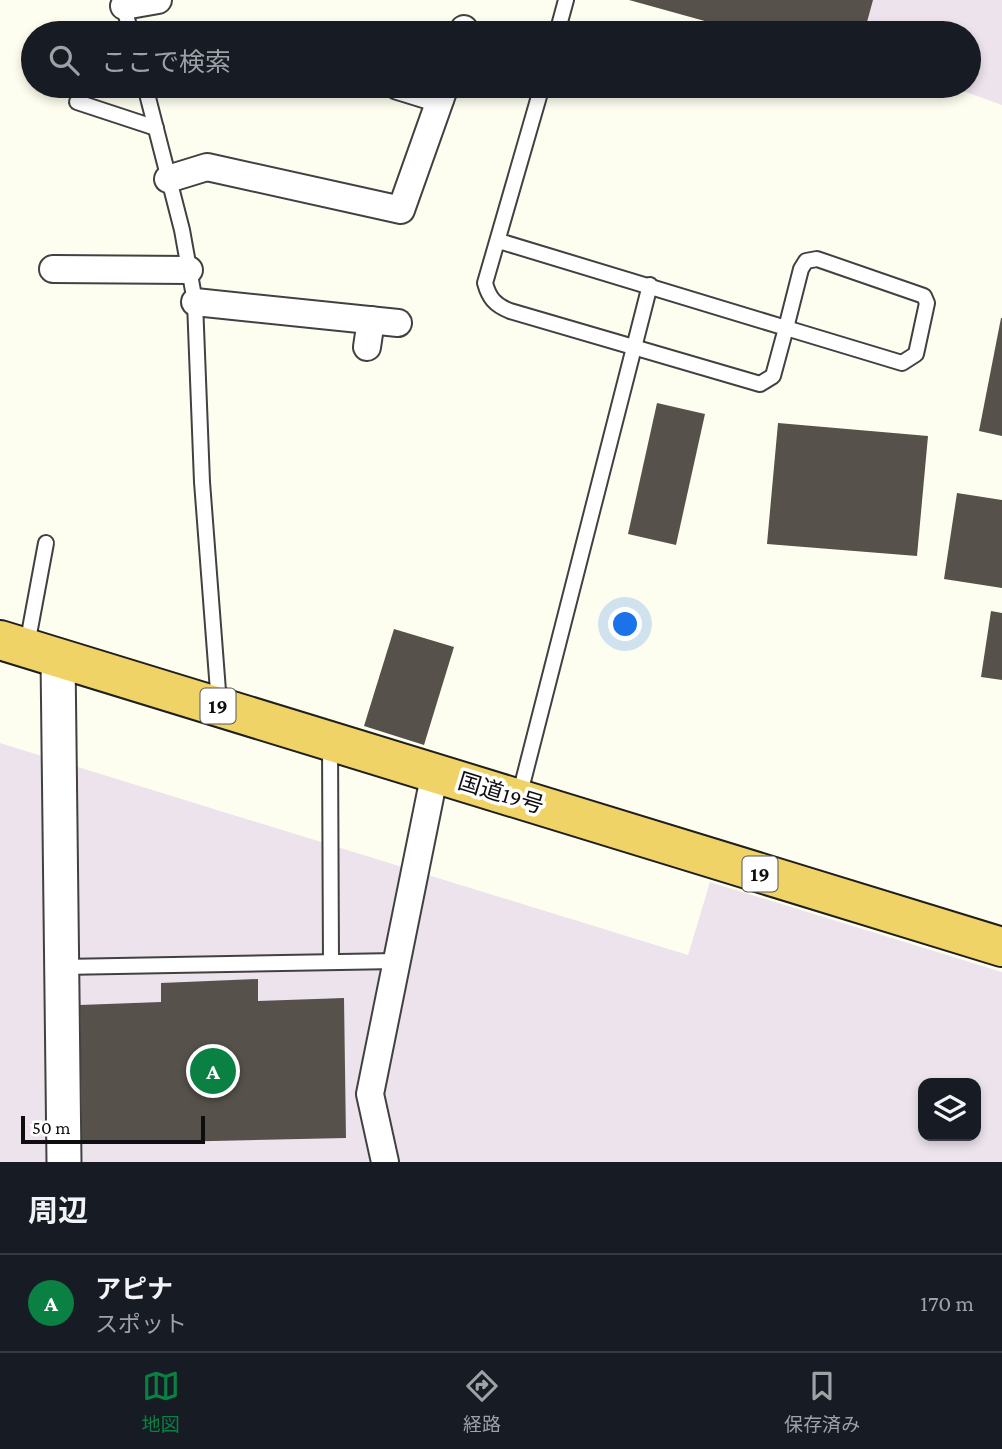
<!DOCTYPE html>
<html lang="ja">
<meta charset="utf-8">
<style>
body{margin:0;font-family:"Crimson Pro","Noto Sans JP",serif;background:#20242c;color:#f1f3f6}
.controls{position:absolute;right:21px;bottom:21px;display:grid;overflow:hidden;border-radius:14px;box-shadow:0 4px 10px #0003}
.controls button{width:63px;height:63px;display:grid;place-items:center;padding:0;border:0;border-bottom:2px solid #363941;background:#171b24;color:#f1f3f6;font:35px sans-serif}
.scale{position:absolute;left:21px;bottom:18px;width:184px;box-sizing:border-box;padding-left:7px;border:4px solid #0e0e0e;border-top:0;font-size:19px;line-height:24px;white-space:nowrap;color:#0e0e0e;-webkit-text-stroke:5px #fff;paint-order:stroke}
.you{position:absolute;left:626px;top:625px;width:24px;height:24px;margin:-18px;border:5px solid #fff;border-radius:50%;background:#1a73e8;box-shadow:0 0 0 10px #1a73e833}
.badge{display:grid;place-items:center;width:46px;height:46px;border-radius:50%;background:#0b8043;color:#fff;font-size:23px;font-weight:700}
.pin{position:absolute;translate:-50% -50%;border:4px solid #fff;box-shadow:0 2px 7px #0006}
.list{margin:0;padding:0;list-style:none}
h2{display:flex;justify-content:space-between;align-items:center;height:91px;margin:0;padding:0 28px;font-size:30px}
h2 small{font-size:23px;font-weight:400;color:#9ea1a6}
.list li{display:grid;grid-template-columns:46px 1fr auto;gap:21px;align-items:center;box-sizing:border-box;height:98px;padding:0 28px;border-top:2px solid #363941}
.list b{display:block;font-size:26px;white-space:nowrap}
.list p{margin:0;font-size:23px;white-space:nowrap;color:#9ea1a6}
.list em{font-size:23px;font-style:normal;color:#9ea1a6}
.icon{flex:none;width:38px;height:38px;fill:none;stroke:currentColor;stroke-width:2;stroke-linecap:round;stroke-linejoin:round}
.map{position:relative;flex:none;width:1002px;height:1162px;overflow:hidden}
.search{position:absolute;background:#171b24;box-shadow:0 4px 10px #0003;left:21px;right:21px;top:21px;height:77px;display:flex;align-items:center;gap:18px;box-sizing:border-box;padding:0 24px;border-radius:38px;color:#9ea1a6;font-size:26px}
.sheet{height:189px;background:#171b24}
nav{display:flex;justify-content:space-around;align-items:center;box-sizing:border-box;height:98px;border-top:2px solid #363941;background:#171b24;font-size:19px;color:#9ea1a6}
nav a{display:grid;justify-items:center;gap:4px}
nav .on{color:#0b8043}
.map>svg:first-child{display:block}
</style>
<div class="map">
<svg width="1002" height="1162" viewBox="0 0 1002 1162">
<rect width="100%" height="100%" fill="#fefef0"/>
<!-- industrial -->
<g fill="#ece3ec" fill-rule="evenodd">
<polygon points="709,0 1002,0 1002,105 949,86 969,86 969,33 802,33"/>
<path d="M0,743L688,955L710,882L1002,972V1162H0ZM923,1083H976V1136H923Z"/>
</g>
<!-- building -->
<g fill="#56524b">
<polygon points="629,0 873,0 864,33 748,33"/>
<polygon points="1001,318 1002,318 1002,436 979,431"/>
<polygon points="657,403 705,414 676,545 628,534"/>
<polygon points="778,423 928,436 917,556 767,544"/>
<polygon points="957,493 1002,500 1002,588 944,579"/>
<polygon points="991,611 1002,613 1002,680 981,677"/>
<polygon points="394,629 454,647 424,745 364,726"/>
<polygon points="258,979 258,1001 344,998 346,1138 82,1144 80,1005 161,1002 161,983"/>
</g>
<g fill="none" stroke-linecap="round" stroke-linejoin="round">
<!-- service casing -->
<g stroke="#414141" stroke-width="18">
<g id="service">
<polyline points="122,1 131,33"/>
<polyline points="557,33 566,0"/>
<polyline points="145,86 182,230 195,302 202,482 219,704"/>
<polyline points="77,102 156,128"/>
<path d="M499,241L786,328L773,376L760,384L510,311C495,305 489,298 485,283L542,86"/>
<polygon points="817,259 924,296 927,303 916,354 902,363 786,328 801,269 806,261"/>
<polyline points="27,645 46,543"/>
<polyline points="330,743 331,962"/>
<polyline points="519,797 650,285"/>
<polyline points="62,967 397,961"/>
</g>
</g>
<!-- minor casing -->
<g stroke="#414141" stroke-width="30">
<g id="minor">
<polyline points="124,6 158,0"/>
<polyline points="463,33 464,29"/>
<polyline points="398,86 440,99"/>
<polyline points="168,179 207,167 401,210 445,86"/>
<polyline points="53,269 189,270"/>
<polyline points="195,302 398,323"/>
<polyline points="367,347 371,320"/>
<polyline points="385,1162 370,1094 435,772"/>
</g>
</g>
<!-- tertiary casing -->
<g stroke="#414141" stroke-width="37">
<polyline id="tertiary" points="58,658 64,1162"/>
</g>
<!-- trunk casing -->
<g stroke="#1f1f1f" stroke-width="42">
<polyline id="trunk" points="0,640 1002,947"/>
</g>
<!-- service -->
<use href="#service" stroke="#fff" stroke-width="14"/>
<!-- minor -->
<use href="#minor" stroke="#fff" stroke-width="26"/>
<!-- tertiary -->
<use href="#tertiary" stroke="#fff" stroke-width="33"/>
<!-- trunk -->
<use href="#trunk" stroke="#f0d366" stroke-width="38"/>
</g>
<g text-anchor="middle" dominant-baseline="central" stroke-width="7" stroke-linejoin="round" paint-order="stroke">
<!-- shield labels -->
<g fill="#fff" stroke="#565656" stroke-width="2">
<rect x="200.5" y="688.5" width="35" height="35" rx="5"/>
<rect x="742.5" y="856.5" width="35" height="35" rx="5"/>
</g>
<g font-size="21" font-weight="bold" fill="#0e0e0e">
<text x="218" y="706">19</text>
<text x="760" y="874">19</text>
</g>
<!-- street labels -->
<g font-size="23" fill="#0e0e0e" stroke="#fff">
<text transform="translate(501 793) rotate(17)">国道19号</text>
</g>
</g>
</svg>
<div class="controls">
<button><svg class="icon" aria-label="layers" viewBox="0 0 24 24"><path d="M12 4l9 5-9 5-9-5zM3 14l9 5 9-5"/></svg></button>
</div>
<div class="scale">50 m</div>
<div class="you"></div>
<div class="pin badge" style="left:213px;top:1071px">A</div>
<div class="search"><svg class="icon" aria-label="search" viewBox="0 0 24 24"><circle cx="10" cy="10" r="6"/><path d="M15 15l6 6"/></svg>ここで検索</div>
</div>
<section class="sheet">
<h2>周辺<small></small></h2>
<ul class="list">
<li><span class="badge">A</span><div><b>アピナ</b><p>スポット</p></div><em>170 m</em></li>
</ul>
</section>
<nav>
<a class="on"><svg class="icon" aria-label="map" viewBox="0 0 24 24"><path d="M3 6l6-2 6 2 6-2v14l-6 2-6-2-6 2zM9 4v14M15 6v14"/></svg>地図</a>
<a><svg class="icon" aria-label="directions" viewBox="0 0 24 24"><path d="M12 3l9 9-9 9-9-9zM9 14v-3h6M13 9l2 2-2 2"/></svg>経路</a>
<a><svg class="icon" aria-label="saved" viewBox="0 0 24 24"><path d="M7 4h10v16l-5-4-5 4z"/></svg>保存済み</a>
</nav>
